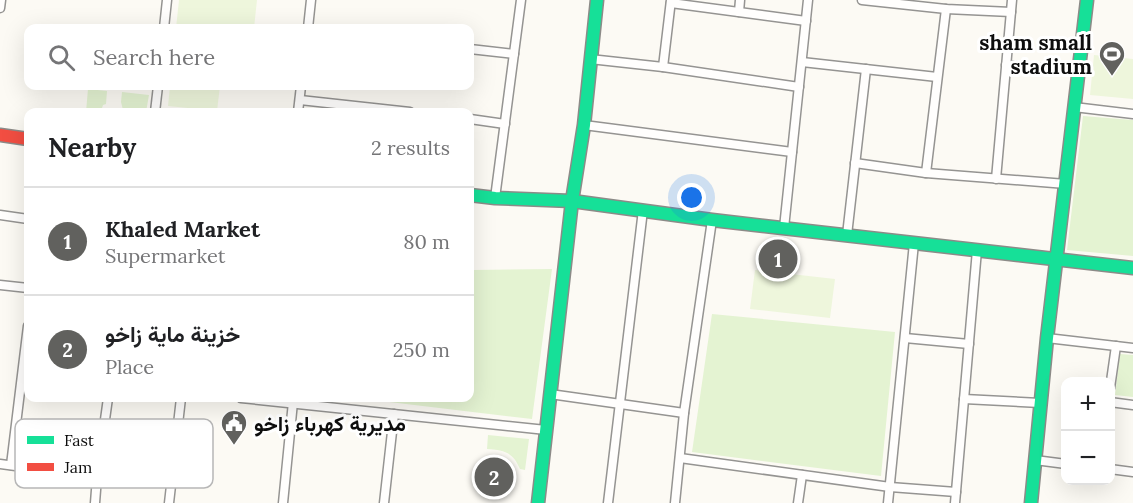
<!DOCTYPE html>
<meta charset="utf-8">
<style>
body{margin:0;font-family:Lora,Vazirmatn,serif;background:#f2f2f2;color:#202124}
.controls{position:absolute;right:18px;bottom:18px;display:grid;overflow:hidden;border-radius:12px;box-shadow:0 6px 24px #0002}
.controls button{width:54px;height:54px;display:grid;place-items:center;padding:0;border:0;border-bottom:2px solid #e0e0e0;background:#fff;color:#202124;font:30px sans-serif}
.you{position:absolute;left:692px;top:198px;width:21px;height:21px;margin:-15px;border:4px solid #fff;border-radius:50%;background:#1a73e8;box-shadow:0 0 0 9px #1a73e833}
.badge{display:grid;place-items:center;width:39px;height:39px;border-radius:50%;background:#61615e;color:#fff;font-size:20px;font-weight:700}
.pin{position:absolute;translate:-50% -50%;border:3px solid #fff;box-shadow:0 2px 6px #0006}
.list{margin:0;padding:0;list-style:none}
h2{display:flex;justify-content:space-between;align-items:center;height:78px;margin:0;padding:0 24px;font-size:26px}
h2 small{font-size:20px;font-weight:400;color:#757577}
.list li{display:grid;grid-template-columns:39px 1fr auto;gap:18px;align-items:center;box-sizing:border-box;height:108px;padding:0 24px;border-top:2px solid #e0e0e0}
.list b{display:block;font-size:22px;white-space:nowrap}
.list p{margin:0;font-size:20px;white-space:nowrap;color:#757577}
.list em{font-size:20px;font-style:normal;color:#757577}
.icon{flex:none;width:33px;height:33px;fill:none;stroke:currentColor;stroke-width:2;stroke-linecap:round;stroke-linejoin:round}
.map{position:relative;flex:none;width:1133px;height:503px;overflow:hidden}
.search{position:absolute;background:#fff;box-shadow:0 6px 24px #0002;left:24px;top:24px;width:450px;height:66px;display:flex;align-items:center;gap:15px;box-sizing:border-box;padding:0 21px;border-radius:12px;color:#757577;font-size:22px}
.panel{position:absolute;background:#fff;box-shadow:0 6px 24px #0002;left:24px;top:108px;width:450px;height:294px;border-radius:12px}
.map>svg:first-child{display:block}
</style>
<div class="map">
<svg width="1133" height="503" viewBox="0 0 1133 503">
<rect width="100%" height="100%" fill="#fcfaf4"/>
<!-- green -->
<g fill="#e4f3d2">
<polygon points="88,89 107,91 106,104 103,105 102,108 104,112 86,112"/>
<polygon points="122,92 149,95 146,112 122,112 123,110 121,102"/>
<polygon points="1083,116 1133,120 1133,256 1067,250"/>
<polygon points="552,269 532,419 356,398 470,398 470,286 473,270"/>
<polygon points="712,314 895,332 881,476 692,452"/>
<polygon points="1120,354 1133,355 1133,397 1115,395"/>
<path d="M488,435L529,439L525,470L520,469C513,452 504,450 487,449Z"/>
</g>
<!-- pitch -->
<g fill="#eef6dc">
<polygon points="179,0 257,0 254,28 176,28"/>
<polygon points="1094,55 1133,59 1133,99 1090,95"/>
<polygon points="170,86 220,86 217,111 168,106"/>
<polygon points="755,270 835,279 830,318 750,309"/>
</g>
<g fill="none" stroke-linecap="round" stroke-linejoin="round">
<!-- street casing -->
<g stroke="#959492" stroke-width="11">
<g id="street">
<polyline points="862,0 946,9 1011,12"/>
<polyline points="671,3 806,21"/>
<polyline points="0,8 1,0"/>
<polyline points="739,12 740,0"/>
<polyline points="164,28 167,0"/>
<polyline points="308,28 311,0"/>
<polyline points="470,49 514,54"/>
<polyline points="590,59 663,67 799,87"/>
<polyline points="802,62 937,77"/>
<polyline points="1006,65 1078,71"/>
<polyline points="663,67 671,0"/>
<polyline points="300,100 410,112"/>
<polyline points="1074,107 1133,114"/>
<polyline points="155,112 158,86"/>
<polyline points="298,112 301,86"/>
<polyline points="470,119 505,124"/>
<polyline points="584,125 792,152"/>
<polyline points="855,163 926,173 1066,184"/>
<polyline points="926,173 946,9"/>
<polyline points="996,179 1012,0"/>
<polyline points="495,198 521,0"/>
<polyline points="0,215 28,219"/>
<polyline points="784,228 808,0"/>
<polyline points="847,235 866,69"/>
<polyline points="0,285 28,288"/>
<polyline points="905,338 969,344"/>
<polyline points="1047,338 1133,348"/>
<polyline points="1110,388 1116,346"/>
<polyline points="550,394 684,413"/>
<polyline points="241,398 546,430"/>
<polyline points="964,399 1040,403"/>
<polyline points="1110,402 1133,405"/>
<polyline points="680,458 890,487 956,492"/>
<polyline points="1035,460 1066,464"/>
<polyline points="0,464 97,477"/>
<polyline points="11,465 28,326"/>
<polyline points="1110,469 1133,472"/>
<polyline points="95,503 97,477 108,398"/>
<polyline points="169,503 181,398"/>
<polyline points="283,503 293,402"/>
<polyline points="384,503 394,414"/>
<polyline points="608,503 643,210"/>
<polyline points="675,503 684,413 712,220"/>
<polyline points="798,503 802,475"/>
<polyline points="888,503 914,243"/>
<polyline points="955,503 977,250"/>
</g>
</g>
<!-- fast casing -->
<g stroke="#8c8b88" stroke-width="15">
<g id="fast">
<polyline points="470,195 495,198 572,201 712,220 1133,268"/>
<polyline points="538,503 572,201 584,125 597,0"/>
<polyline points="1031,503 1047,338 1087,0"/>
</g>
</g>
<!-- jam casing -->
<g stroke="#8c8b88" stroke-width="15">
<polyline id="jam" points="0,135 28,139"/>
</g>
<!-- street -->
<use href="#street" stroke="#fffefd" stroke-width="8"/>
<!-- fast -->
<use href="#fast" stroke="#16e098" stroke-width="12"/>
<!-- jam -->
<use href="#jam" stroke="#f24e42" stroke-width="12"/>
</g>
<!-- icons -->
<defs>
<g id="stadium-pin" transform="scale(1.35)"><path d="M0 17L-7.5 6A9.5 9.5 0 1 1 7.5 6Z" fill="#61615e" stroke="#fff"/><path d="M0-5a6.5 5 0 1 0 0 10a6.5 5 0 1 0 0-10ZM-3.5-1.8h7v3.6h-7Z" fill="#fff"/></g>
<g id="civic-pin" transform="scale(1.35)"><path d="M0 17L-7.5 6A9.5 9.5 0 1 1 7.5 6Z" fill="#61615e" stroke="#fff"/><path d="M-.6-6.5H3V-4.5H.6V-3L4-1V1h2V6H-6V1h2V-1L-.6-3ZM-1.2 2.5V6h2.4V2.5Z" fill="#fff"/></g>
</defs>
<g fill-rule="evenodd">
<use href="#stadium-pin" x="1112" y="54"/>
<use href="#civic-pin" x="234" y="423"/>
</g>
<g text-anchor="middle" dominant-baseline="central" stroke-width="6" stroke-linejoin="round" paint-order="stroke">
<!-- poi labels -->
<g font-size="21" font-weight="bold" fill="#0e0e0e" stroke="#fff" text-anchor="end">
<text x="1092" y="42">sham small<tspan x="1092" dy="24">stadium</tspan></text>
<text x="254" y="423" text-anchor="start">مديرية كهرباء زاخو</text>
</g>
</g>
<!-- legend -->
<rect x="15" y="419" width="198" height="69" rx="9" fill="#fff" stroke="#b7b7b7" stroke-width="1.5"/>
<rect x="27" y="436" width="27" height="8" fill="#16e098"/>
<rect x="27" y="463" width="27" height="8" fill="#f24e42"/>
<g font-size="16" fill="#0e0e0e">
<text x="64" y="446">Fast</text>
<text x="64" y="473">Jam</text>
</g>
</svg>
<div class="controls">
<button>+</button>
<button>−</button>
</div>
<div class="you"></div>
<div class="pin badge" style="left:778px;top:259px">1</div>
<div class="pin badge" style="left:494px;top:477px">2</div>
<div class="search"><svg class="icon" aria-label="search" viewBox="0 0 24 24"><circle cx="10" cy="10" r="6"/><path d="M15 15l6 6"/></svg>Search here</div>
<section class="panel">
<h2>Nearby<small>2 results</small></h2>
<ul class="list">
<li><span class="badge">1</span><div><b>Khaled Market</b><p>Supermarket</p></div><em>80 m</em></li>
<li><span class="badge">2</span><div><b>خزينة ماية زاخو</b><p>Place</p></div><em>250 m</em></li>
</ul>
</section>
</div>
